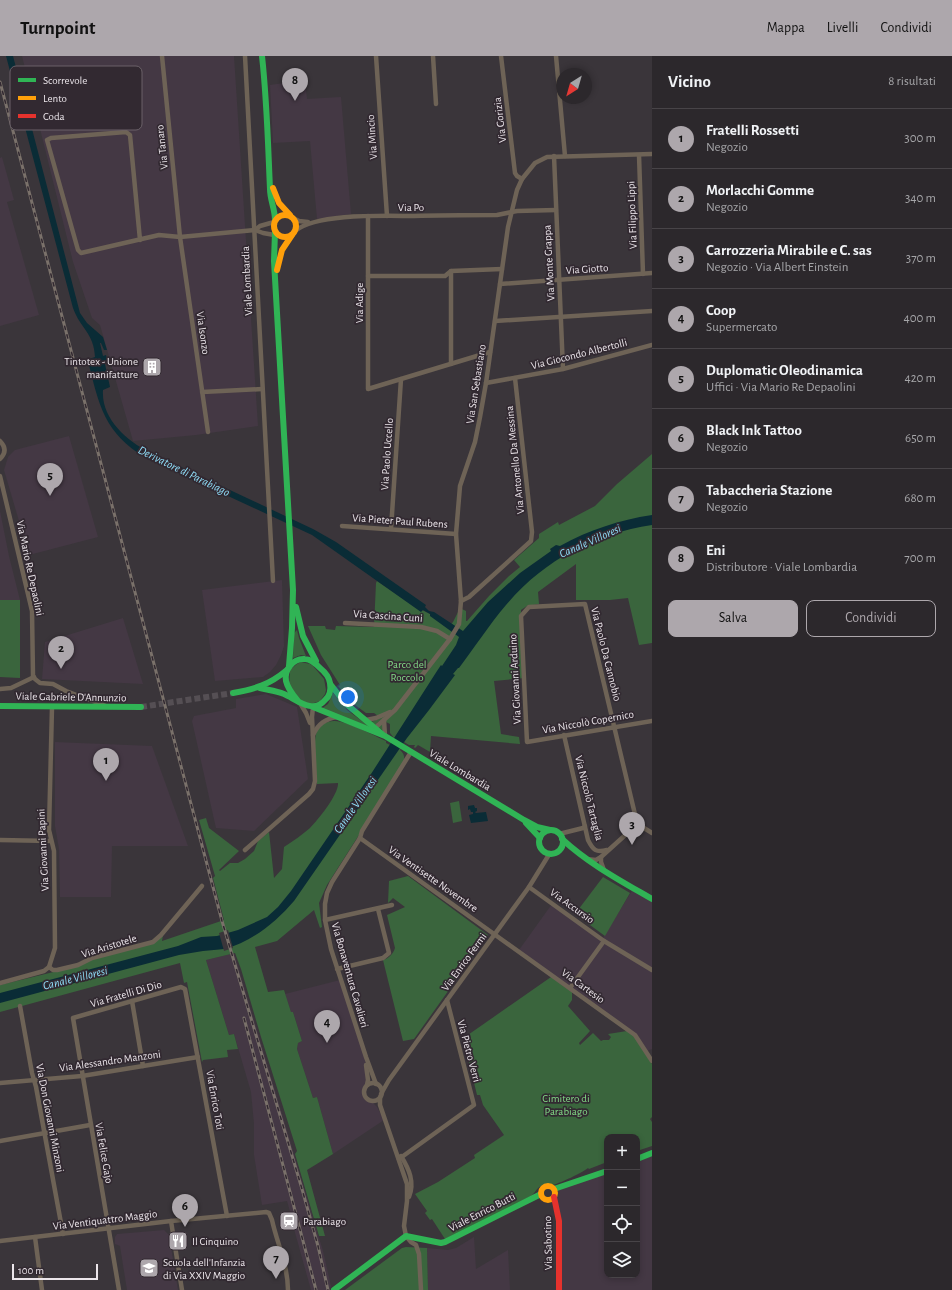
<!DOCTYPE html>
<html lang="it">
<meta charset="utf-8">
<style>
body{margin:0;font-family:"Alegreya Sans",sans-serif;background:#343034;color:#f1f3f6}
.controls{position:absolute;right:12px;bottom:12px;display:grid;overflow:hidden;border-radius:8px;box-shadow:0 2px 6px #0003}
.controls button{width:36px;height:36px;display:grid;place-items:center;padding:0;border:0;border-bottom:1px solid #484448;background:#2c282c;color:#f1f3f6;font:20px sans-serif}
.compass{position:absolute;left:556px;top:12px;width:36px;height:36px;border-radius:50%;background:#2c282c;box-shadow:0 2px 6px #0003;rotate:217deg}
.scale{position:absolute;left:12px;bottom:10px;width:86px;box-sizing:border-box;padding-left:4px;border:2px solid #ebe5ea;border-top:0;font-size:11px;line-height:14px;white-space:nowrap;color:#ebe5ea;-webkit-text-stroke:3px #322931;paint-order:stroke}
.you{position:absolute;left:348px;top:641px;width:14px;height:14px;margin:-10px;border:3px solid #fff;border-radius:50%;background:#1a73e8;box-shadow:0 0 0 6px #1a73e833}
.badge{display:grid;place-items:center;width:26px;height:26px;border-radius:50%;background:#ada7ac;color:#111;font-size:13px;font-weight:700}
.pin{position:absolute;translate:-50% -33px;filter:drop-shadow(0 1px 2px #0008)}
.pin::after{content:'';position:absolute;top:21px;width:14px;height:12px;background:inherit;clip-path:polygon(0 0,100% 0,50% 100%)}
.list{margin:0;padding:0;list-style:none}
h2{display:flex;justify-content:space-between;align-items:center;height:52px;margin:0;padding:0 16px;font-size:17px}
h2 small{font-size:13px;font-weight:400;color:#a6a6a9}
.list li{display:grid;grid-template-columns:26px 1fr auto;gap:12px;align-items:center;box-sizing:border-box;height:60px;padding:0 16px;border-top:1px solid #484448}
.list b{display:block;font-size:15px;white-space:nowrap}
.list p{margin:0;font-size:13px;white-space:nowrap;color:#a6a6a9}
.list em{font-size:13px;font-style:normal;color:#a6a6a9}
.actions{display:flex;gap:8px;padding:12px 16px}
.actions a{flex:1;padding:9px 0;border:1px solid #ada7ac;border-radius:8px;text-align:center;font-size:14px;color:#ada7ac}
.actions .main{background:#ada7ac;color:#111}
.icon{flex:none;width:22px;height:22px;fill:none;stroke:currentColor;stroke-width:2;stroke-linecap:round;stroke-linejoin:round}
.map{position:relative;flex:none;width:652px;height:1234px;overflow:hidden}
header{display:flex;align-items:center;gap:24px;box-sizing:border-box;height:56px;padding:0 20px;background:#ada7ac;color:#111}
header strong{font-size:19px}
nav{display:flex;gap:22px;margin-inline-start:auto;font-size:14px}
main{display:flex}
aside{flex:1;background:#2c282c}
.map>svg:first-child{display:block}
</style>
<header>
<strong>Turnpoint</strong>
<nav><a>Mappa</a><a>Livelli</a><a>Condividi</a></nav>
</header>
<main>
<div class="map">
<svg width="652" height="1234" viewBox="0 0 652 1234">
<rect width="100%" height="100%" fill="#3a353a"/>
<!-- built -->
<g fill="#443844">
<polygon points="22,0 234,0 258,370 196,379 133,385 100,269 92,262 73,206"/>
<polygon points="305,24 307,43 341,41 351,158 317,163 310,85 273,87 270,29"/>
<polygon points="2,101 14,144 7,146 39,259 0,270 0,102"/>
<polygon points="69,380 98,481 29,499 4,414 8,401 15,394"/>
<polygon points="0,455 9,500 20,544 0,544"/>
<polygon points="282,524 284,590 281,599 276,609 270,616 263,621 215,625 202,534"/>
<polygon points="123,562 143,628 42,623 45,586"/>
<polygon points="266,638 297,651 308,723 254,775 216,772 192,665 194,660 236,652 236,643"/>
<polygon points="55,686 152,690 188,790 112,790 111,841 60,841 59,793 55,770"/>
<polygon points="633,833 652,844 652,993 647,995 635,978 519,894 552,848 603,882"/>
<polygon points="234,897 323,1195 331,1230 329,1234 311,1234 294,1173 295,1173 287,1145 262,1149 254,1099 254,1068 251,1036 234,978 229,979 206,904"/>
<polygon points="340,924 365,1001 367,1022 366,1029 362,1035 363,1040 366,1044 373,1047 377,1051 384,1064 333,1098 317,1041 313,1042 297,993 298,987 302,985 293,956 291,956 285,938"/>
<polygon points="652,1099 652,1234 560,1234 555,1141 556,1135 607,1116 607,1219 637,1219 637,1104"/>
<polygon points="164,1174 169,1179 178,1234 127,1234 120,1190 115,1188 115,1181 117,1178"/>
<polygon points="474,1181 476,1213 508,1194 510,1234 428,1234 427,1192 448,1194 456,1192"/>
</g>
<!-- green -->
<g fill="#3a653d">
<path d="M652,398V587L639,589L628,542L610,544H576V508L538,536L539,548L527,550L521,554L524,622L494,625L501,678L519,681L520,688L431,680L430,696L418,689L415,692L414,691L415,689H409L404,686L400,694C405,698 405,703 403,710L327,829L319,847L322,871L320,872L314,854L277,885L255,891L268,936L284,934L291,956H293L302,985L298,987L297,993L313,1042L317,1041L333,1098L307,1114L325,1180H319L295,1098L297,1095L261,981L241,913L235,897L206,904L229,979L234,978L238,993L227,994L228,1001L203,1004L202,1006L187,926L184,927L180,907L0,956V929L70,912L97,902L144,889L163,879L162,885L224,864L213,822L215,820L199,764L206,762L209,772L239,795L219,814L220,815L230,807H238L245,803L254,795L258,785L269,776L274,822L282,813L284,791C293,785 302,779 310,772C318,764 339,738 338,727L317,728C316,713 313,692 316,678C318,670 326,665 334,665C345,664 375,680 386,685V687L390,689L394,682L390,677V668L386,666L385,676L378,671L385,665L382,663L375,669L371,666L381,662L374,657H366L351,646L338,630L340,629L321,599L308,570H325L326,573L335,574L336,570L374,571L376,527L377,525L421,555L422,554L430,558L448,572L453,566L460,552L466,555V565H467L489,540L509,520L520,511L514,504L539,482V478L558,466L559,469L595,450L617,428Z"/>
<polygon points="0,544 20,544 20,622 0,621"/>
<polygon points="297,574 299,582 306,600 301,599 293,602 294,577"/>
<polygon points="301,606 310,608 313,610 324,623 326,634 325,638 320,645 311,648 301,645 289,629 290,614 297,608"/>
<polygon points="333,637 347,654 370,671 321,653 328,648"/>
<polygon points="459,745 462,765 453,767 450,747"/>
<path d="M408,820L488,879L414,983L403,985L383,904C389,902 393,898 395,892L387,859L405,851L393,842L388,847L389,825Z"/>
<polygon points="603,821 630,837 605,880 575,858"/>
<path d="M551,921L572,936V944L568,950L590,975L579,987L580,989L593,977L601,985L603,984H609L611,981L608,978L627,975L634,980L652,1008V1061L650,1063L652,1066V1090L637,1095V1081H607V1106L589,1113L588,1112C582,1117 560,1127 553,1129C549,1129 547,1127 543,1129C537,1131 536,1136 531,1140L445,1183L432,1163L430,1164L425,1157L427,1155L415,1138L438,1126L475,1102L474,1099L504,1079L483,1049L480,1039H477L469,1006L465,981Z"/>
<polygon points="406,1191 427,1192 428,1234 345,1234 402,1192"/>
</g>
<!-- water -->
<g fill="#0a2c36">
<path d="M6,0H13L80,257L87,267L103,281L107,294H104L101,287H100L103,300L106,299L108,306H106L105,308L110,331L103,334C101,362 126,384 149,396L313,473L336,486L426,549L425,551L429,555L434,556L463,575L488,546L520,517L551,495L550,493L556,489L560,490C589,474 619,464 652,459V469C594,478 544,504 506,549C489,569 475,591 459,612H458L453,618L455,619L429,654L407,682L294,845C276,866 252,886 224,893C218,894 210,894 203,895C195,896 187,898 179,899L0,947V937L178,890L201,881L217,880L238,874L267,861L278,851L291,835L371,718L437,615L441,609L442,610L456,589L459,581L430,560V558L423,554L421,556L312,479L146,402C104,377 99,349 88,305L89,303L95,301C94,277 80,272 73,252Z"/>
<polygon points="474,749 475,752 477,752 477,755 475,756 476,757 486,756 488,765 471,767 469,759 473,758 473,756 471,756 470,753 468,754 468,750"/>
</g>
<!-- pier -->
<polygon fill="#3a353a" points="228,874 233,892 224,895 219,877"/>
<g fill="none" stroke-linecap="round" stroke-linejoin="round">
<!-- secondary-tunnel -->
<polyline stroke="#554f54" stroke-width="6" stroke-dasharray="6 3" stroke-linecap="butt" points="141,651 233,637"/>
<!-- street -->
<g stroke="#6e6356" stroke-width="4.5">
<polyline points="162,0 180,181 208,376"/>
<polyline points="245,0 273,525"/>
<polyline points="376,0 387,160"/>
<polyline points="433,0 436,48"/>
<polyline points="501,0 515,117 517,120 522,123"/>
<polyline points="556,0 565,100"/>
<polyline points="639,99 643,218"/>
<polyline points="554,100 563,313"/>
<polyline points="368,160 368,333 490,296"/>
<polyline points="293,162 299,165 308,166"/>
<polyline points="255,174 260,170 274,166"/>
<path d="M295,175C318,157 384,160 414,160C442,159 469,159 497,159L517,155L556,154"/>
<polyline points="140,184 130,79 126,76 51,82 47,84 78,194 81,197 159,179 180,181 255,174 263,177 280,180"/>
<polyline points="368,220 445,220 451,215 502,213"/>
<polyline points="500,228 652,217"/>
<polyline points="495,265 652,255"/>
<polyline points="451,308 451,215"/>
<polyline points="486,327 563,313 652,289"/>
<polyline points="202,336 262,333"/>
<path d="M0,385C6,391 6,397 0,403"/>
<polyline points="0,420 32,555 33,620 35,623 40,627 53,628 66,635 106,650"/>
<polyline points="342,470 456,478"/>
<polyline points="391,473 401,323"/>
<polyline points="461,545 469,541 531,485 532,476 515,322"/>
<polyline points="345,567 421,571 437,575 450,583"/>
<polyline points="0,633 11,632 34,621"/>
<polyline points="300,647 306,657 310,667"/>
<polyline points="366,664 376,662 390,656"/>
<polyline points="384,664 385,680"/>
<polyline points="373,672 376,671 395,654 450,583 459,568 461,545 456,478 460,430 475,386 480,361 486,327 508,171 517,134 522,123 535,107 547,101 652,98"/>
<path d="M313,679C318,668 325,663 337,661"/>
<path d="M564,679L588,784C593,794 596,797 607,794"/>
<polyline points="638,771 644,772 652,777"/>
<polyline points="559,778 583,772 585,770"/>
<polyline points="360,782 635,979 652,1005"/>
<polyline points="0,784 51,785"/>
<polyline points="245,794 309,738 313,733 315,725 312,661 313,651"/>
<polyline points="601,801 601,806 604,814"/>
<path d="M586,803L596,804L601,801L632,773L638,771L585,548L529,551L521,560L527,686C568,679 610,672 652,665"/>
<polyline points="529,831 604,885 652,914"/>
<polyline points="325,864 392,849"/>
<polyline points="49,911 53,914 57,914 78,909 92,902 153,886 161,879 202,830"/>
<polyline points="337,913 383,902 389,897 378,853"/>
<polyline points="0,927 44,915 49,911 55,892 54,795 49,774 52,651"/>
<polyline points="570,932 604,885"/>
<polyline points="132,945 143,1010"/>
<polyline points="20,950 32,1017 36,1031 63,1178"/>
<polyline points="366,1009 368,1024 367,1029"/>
<polyline points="0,1027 82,1020 198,1001"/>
<circle cx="373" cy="1036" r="9"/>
<polyline points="376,1028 366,1001 331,893 325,864 325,848 327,837 332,826 360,782 362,775 411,696"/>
<polyline points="381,1038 389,1024 529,831 550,797"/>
<polyline points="380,1041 380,1049 407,1128 407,1145 404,1170 406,1180 411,1186 416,1189 419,1198 421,1234"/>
<polyline points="0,1085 90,1069"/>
<path d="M401,1100C409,1113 415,1126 409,1141"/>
<polyline points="399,1103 474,1049 447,944"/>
<polyline points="171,1165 182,1234"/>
<polyline points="35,1181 42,1234"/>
<path d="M0,1185L171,1165L266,1156L269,1157L272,1164C277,1187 288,1210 288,1234"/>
<polyline points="119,1234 73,962 181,931 185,933 227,1160"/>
</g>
<!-- fast -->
<g stroke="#30b455" stroke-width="6">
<path d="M262,0C267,45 268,89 270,133C270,144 275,153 275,164"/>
<polyline points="275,176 274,205 293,534 292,572 289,610"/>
<polyline points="296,551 303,580 316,605"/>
<polyline points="331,629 345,647 382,678"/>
<path d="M260,632C268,634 276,635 284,638C296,643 313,659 325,644C330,640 331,633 330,627C329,621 325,616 320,612C316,608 311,603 305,603C293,602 284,614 286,625C288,634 294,640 299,646"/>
<path d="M233,637C255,633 269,629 287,614"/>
<polyline points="0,650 141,651"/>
<polyline points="313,651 385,680 524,764 537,771 550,774"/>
<polyline points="526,767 540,782"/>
<circle cx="551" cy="786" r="12"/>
<path d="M562,783C589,808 621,825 652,843"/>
<polyline points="637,1103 652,1097"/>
<polyline points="554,1133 607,1115"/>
<polyline points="334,1234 406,1180 441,1187 445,1186 541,1138"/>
</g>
<!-- slow -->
<g stroke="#ff9f0a" stroke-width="6">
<polyline points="273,132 279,147 290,159"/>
<circle cx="285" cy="170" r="11"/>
<polyline points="277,214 282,194 292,179"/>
<circle cx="548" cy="1137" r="7"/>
</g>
<!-- jam -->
<polyline stroke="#e5322d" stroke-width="6" points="554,1141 559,1165 559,1234"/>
<!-- rail casing -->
<g stroke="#7a716a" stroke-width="3">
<g id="rail">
<polyline points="0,26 222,865 302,1133 318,1190 328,1234"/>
<polyline points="244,962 316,1234"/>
</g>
</g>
<!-- rail -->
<use href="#rail" stroke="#322931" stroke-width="1.5" stroke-dasharray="4.5" stroke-linecap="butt"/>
</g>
<!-- icons -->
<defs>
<g id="building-square" transform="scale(1)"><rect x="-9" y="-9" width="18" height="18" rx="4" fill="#ada7ac" stroke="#322931"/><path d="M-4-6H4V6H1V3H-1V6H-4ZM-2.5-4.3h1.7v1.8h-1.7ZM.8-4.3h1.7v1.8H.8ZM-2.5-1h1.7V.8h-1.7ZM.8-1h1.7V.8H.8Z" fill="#fff"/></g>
<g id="station-square" transform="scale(1)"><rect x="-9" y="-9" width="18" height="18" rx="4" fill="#ada7ac" stroke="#322931"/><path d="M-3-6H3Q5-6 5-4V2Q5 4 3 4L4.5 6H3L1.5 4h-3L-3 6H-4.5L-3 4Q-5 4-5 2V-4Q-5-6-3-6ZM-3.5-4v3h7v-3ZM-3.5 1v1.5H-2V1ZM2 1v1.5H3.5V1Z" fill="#fff"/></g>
<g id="restaurant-square" transform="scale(1)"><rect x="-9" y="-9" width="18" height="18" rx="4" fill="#ada7ac" stroke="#322931"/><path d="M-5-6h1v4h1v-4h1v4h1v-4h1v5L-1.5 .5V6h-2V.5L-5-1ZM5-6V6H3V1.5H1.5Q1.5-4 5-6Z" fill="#fff"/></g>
<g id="school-square" transform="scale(1)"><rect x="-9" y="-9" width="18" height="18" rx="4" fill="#ada7ac" stroke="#322931"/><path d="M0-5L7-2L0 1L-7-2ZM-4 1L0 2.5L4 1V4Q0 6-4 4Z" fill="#fff"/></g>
</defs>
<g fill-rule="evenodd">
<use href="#building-square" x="152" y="311"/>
<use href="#station-square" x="289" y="1165"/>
<use href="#restaurant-square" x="178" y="1185"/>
<use href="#school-square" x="149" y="1212"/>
</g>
<g text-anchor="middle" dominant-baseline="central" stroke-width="3.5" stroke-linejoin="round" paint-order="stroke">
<!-- street labels -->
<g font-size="11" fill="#ebe5ea" stroke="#322931">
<text transform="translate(500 64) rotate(-97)">Via Gorizia</text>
<text transform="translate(372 81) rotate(-94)">Via Mincio</text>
<text transform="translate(162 91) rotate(-96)">Via Tanaro</text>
<text x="411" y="151">Via Po</text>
<text transform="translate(632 159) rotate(-92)">Via Filippo Lippi</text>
<text transform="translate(549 207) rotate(-93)">Via Monte Grappa</text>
<text transform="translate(587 213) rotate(-4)">Via Giotto</text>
<text transform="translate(247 225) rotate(-93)">Viale Lombardia</text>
<text transform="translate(359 247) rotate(-90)">Via Adige</text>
<text transform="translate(203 277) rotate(82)">Via Isonzo</text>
<text transform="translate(579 298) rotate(-14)">Via Giocondo Albertolli</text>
<text transform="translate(476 328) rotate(-81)">Via San Sebastiano</text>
<text transform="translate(387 398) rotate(-86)">Via Paolo Uccello</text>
<text transform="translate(515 404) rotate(-96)">Via Antonello Da Messina</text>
<text transform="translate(400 465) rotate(4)">Via Pieter Paul Rubens</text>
<text transform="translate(30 512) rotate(78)">Via Mario Re Depaolini</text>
<text transform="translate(388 560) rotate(4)">Via Cascina Cuni</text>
<text transform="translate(606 598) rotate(76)">Via Paolo Da Cannobio</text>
<text transform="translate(515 623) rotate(-93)">Via Giovanni Arduino</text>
<text transform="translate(71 641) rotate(1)">Viale Gabriele D'Annunzio</text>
<text transform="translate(588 666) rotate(-10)">Via Niccolò Copernico</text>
<text transform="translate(460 714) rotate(31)">Viale Lombardia</text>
<text transform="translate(589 742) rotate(76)">Via Niccolò Tartaglia</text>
<text transform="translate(43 794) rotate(-93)">Via Giovanni Papini</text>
<text transform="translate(433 823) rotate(35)">Via Ventisette Novembre</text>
<text transform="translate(572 850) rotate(36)">Via Accursio</text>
<text transform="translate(109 890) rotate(-17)">Via Aristotele</text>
<text transform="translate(464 906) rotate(-54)">Via Enrico Fermi</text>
<text transform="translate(350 919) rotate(74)">Via Bonaventura Cavalieri</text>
<text transform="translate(583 930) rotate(36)">Via Cartesio</text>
<text transform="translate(126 938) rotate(-16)">Via Fratelli Di Dio</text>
<text transform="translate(469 995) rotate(75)">Via Pietro Verri</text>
<text transform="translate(110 1005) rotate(-8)">Via Alessandro Manzoni</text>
<text transform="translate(215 1044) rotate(80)">Via Enrico Toti</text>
<text transform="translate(50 1062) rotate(79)">Via Don Giovanni Minzoni</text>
<text transform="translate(104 1097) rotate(80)">Via Felice Gajo</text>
<text transform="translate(482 1156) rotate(-27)">Viale Enrico Butti</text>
<text transform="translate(105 1164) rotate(-7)">Via Ventiquattro Maggio</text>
<text transform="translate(548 1187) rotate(-91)">Via Sabotino</text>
</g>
<!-- poi labels -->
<g font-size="11" fill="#ebe5ea" stroke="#322931" text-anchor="start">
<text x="138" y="305" text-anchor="end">Tintotex - Unione<tspan x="138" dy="13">manifatture</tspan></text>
<text x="303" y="1165">Parabiago</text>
<text x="192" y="1185">Il Cinquino</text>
<text x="163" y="1206">Scuola dell'Infanzia<tspan x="163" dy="13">di Via XXIV Maggio</tspan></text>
</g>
<!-- park labels -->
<g font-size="11" fill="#83db87" stroke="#322931">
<text x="407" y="608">Parco del<tspan x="407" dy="13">Roccolo</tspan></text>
<text x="566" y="1042">Cimitero di<tspan x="566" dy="13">Parabiago</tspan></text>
</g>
<!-- water labels -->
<g font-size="12" font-style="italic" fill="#90dffa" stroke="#322931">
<text transform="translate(184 415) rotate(26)">Derivatore di Parabiago</text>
<text transform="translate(590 485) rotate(-24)">Canale Villoresi</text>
<text transform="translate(355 749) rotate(-55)">Canale Villoresi</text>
<text transform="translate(75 922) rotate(-14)">Canale Villoresi</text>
</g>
</g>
<!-- legend -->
<rect x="10" y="10" width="132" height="64" rx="6" fill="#322931" stroke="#6a6168" stroke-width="1"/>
<rect x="18" y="22" width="18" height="4" fill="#30b455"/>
<rect x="18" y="40" width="18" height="4" fill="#ff9f0a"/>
<rect x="18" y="58" width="18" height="4" fill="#e5322d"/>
<g font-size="11" fill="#ebe5ea">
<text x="43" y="28">Scorrevole</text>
<text x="43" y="46">Lento</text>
<text x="43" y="64">Coda</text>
</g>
</svg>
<div class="controls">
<button>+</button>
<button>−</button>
<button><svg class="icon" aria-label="locate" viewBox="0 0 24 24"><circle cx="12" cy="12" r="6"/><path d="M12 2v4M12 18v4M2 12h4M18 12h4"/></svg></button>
<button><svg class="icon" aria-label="layers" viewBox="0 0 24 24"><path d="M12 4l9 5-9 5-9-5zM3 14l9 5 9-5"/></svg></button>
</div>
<svg class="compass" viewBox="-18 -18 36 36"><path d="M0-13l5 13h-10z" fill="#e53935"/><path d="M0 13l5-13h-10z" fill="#a6a6a9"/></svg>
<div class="scale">100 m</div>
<div class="you"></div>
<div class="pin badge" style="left:106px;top:725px">1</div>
<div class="pin badge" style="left:61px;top:613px">2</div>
<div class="pin badge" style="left:632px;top:789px">3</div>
<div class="pin badge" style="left:327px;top:987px">4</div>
<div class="pin badge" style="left:50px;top:440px">5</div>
<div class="pin badge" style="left:185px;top:1171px">6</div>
<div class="pin badge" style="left:276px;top:1223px">7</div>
<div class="pin badge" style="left:295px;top:45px">8</div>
</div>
<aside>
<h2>Vicino<small>8 risultati</small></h2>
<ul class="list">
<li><span class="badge">1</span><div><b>Fratelli Rossetti</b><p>Negozio</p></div><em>300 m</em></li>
<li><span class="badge">2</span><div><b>Morlacchi Gomme</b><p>Negozio</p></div><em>340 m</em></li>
<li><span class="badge">3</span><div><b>Carrozzeria Mirabile e C. sas</b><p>Negozio · Via Albert Einstein</p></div><em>370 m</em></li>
<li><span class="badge">4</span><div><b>Coop</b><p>Supermercato</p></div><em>400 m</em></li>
<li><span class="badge">5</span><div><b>Duplomatic Oleodinamica</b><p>Uffici · Via Mario Re Depaolini</p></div><em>420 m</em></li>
<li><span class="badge">6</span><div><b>Black Ink Tattoo</b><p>Negozio</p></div><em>650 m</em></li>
<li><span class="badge">7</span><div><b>Tabaccheria Stazione</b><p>Negozio</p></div><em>680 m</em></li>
<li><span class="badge">8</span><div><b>Eni</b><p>Distributore · Viale Lombardia</p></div><em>700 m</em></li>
</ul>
<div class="actions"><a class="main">Salva</a><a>Condividi</a></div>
</aside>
</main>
